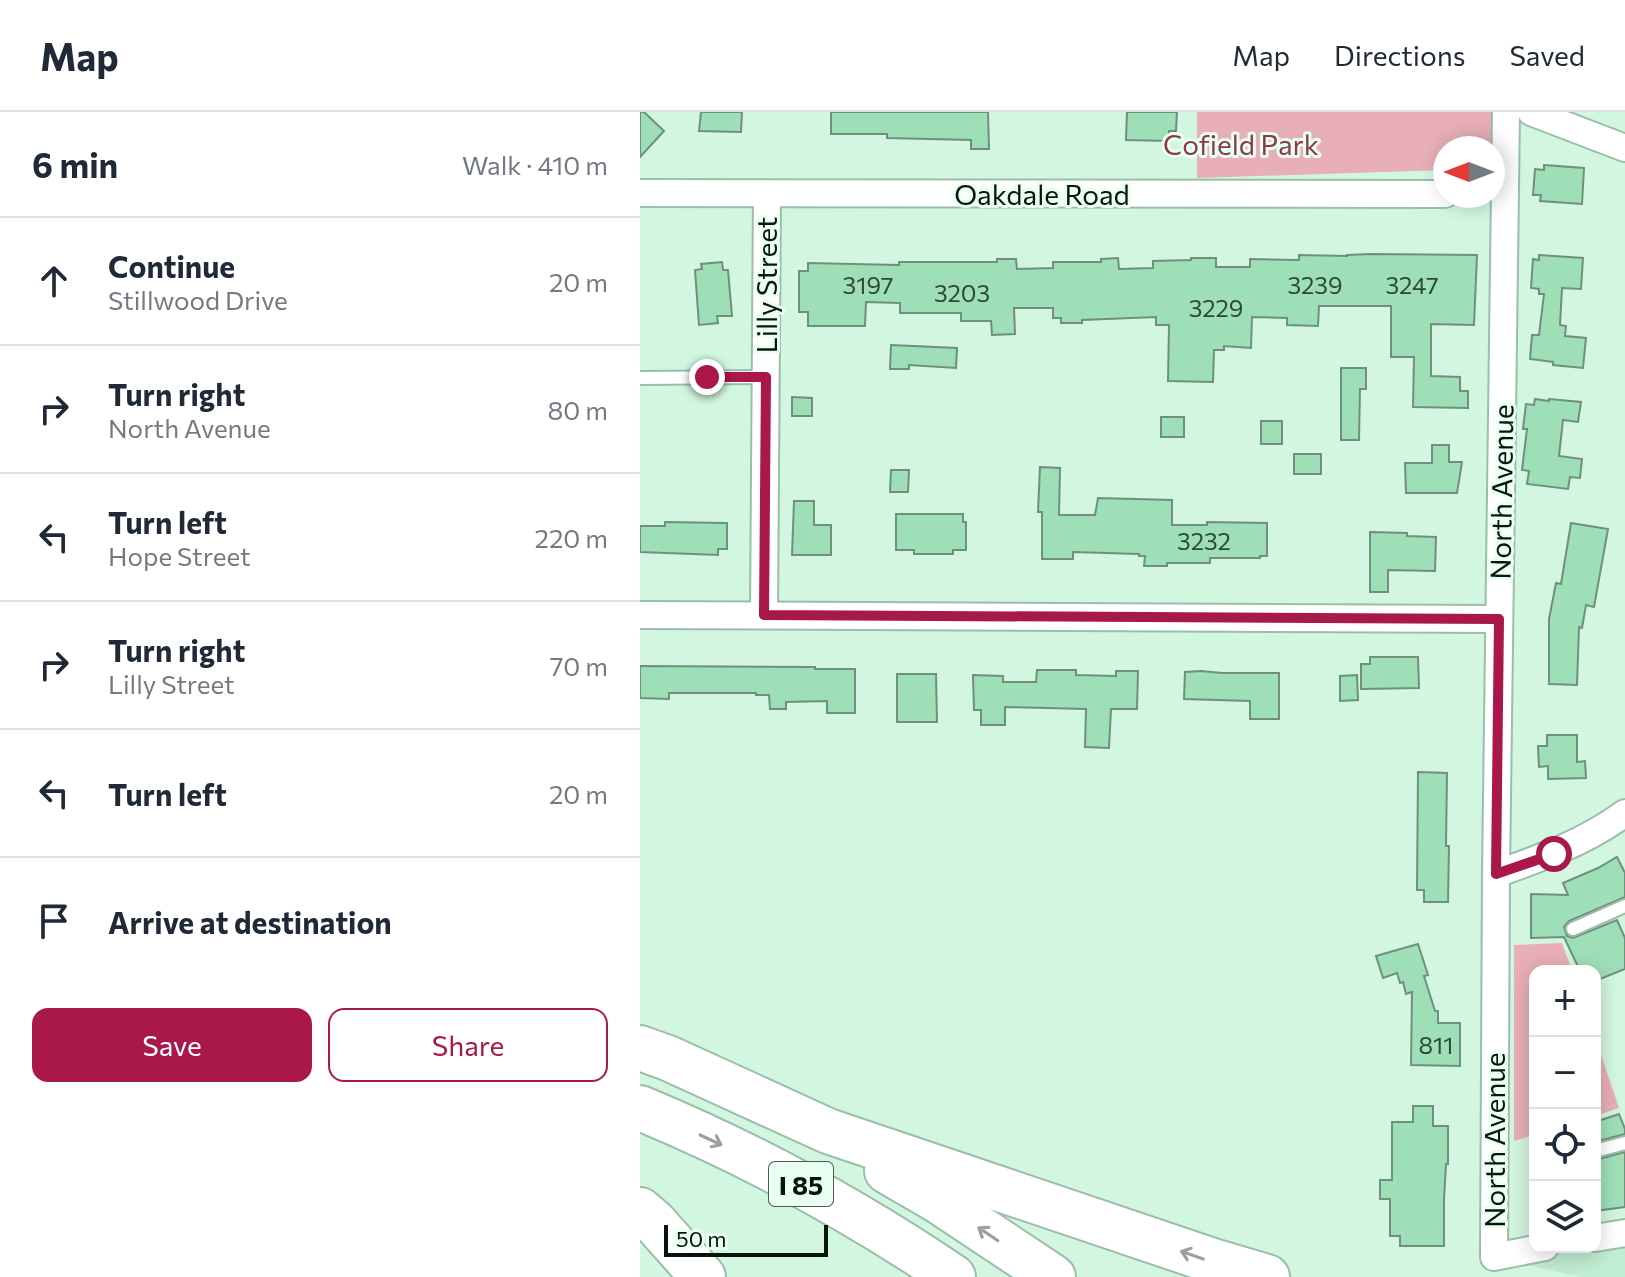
<!DOCTYPE html>
<meta charset="utf-8">
<style>
body{margin:0;font-family:Commissioner,sans-serif;background:#f6f6f7;color:#1f2937}
.controls{position:absolute;right:24px;bottom:24px;display:grid;overflow:hidden;border-radius:16px;box-shadow:0 4px 20px #0003}
.controls button{width:72px;height:72px;display:grid;place-items:center;padding:0;border:0;border-bottom:2px solid #e0e1e3;background:#fff;color:#1f2937;font:40px sans-serif}
.compass{position:absolute;left:793px;top:24px;width:72px;height:72px;border-radius:50%;background:#fff;box-shadow:0 4px 20px #0003;rotate:270deg}
.scale{position:absolute;left:24px;bottom:20px;width:164px;box-sizing:border-box;padding-left:8px;border:4px solid #08150e;border-top:0;font-size:22px;line-height:28px;white-space:nowrap;color:#08150e;-webkit-text-stroke:6px #e9fff1;paint-order:stroke}
.stop{position:absolute;width:24px;height:24px;margin:-18px;border:6px solid #aa174a;border-radius:50%;background:#fff}
.stop.end{background:#aa174a;border-color:#fff;box-shadow:0 2px 8px #0008}
.list{margin:0;padding:0;list-style:none}
h2{display:flex;justify-content:space-between;align-items:center;height:104px;margin:0;padding:0 32px;font-size:34px}
h2 small{font-size:26px;font-weight:400;color:#747a83}
.list li{display:grid;grid-template-columns:52px 1fr auto;gap:24px;align-items:center;box-sizing:border-box;height:128px;padding:0 32px;border-top:2px solid #e0e1e3}
.list b{display:block;font-size:30px;white-space:nowrap}
.list p{margin:0;font-size:26px;white-space:nowrap;color:#747a83}
.list em{font-size:26px;font-style:normal;color:#747a83}
.actions{display:flex;gap:16px;padding:24px 32px}
.actions a{flex:1;padding:18px 0;border:2px solid #aa174a;border-radius:16px;text-align:center;font-size:28px;color:#aa174a}
.actions .main{background:#aa174a;color:#fff}
.icon{flex:none;width:44px;height:44px;fill:none;stroke:currentColor;stroke-width:2;stroke-linecap:round;stroke-linejoin:round}
.map{position:relative;flex:none;width:985px;height:1165px;overflow:hidden}
header{display:flex;align-items:center;gap:48px;box-sizing:border-box;height:112px;padding:0 40px;background:#fff;border-bottom:2px solid #e0e1e3}
header strong{font-size:38px}
nav{display:flex;gap:44px;margin-inline-start:auto;font-size:28px}
main{display:flex}
aside{flex:1;background:#fff}
.map>svg:first-child{display:block}
</style>
<header>
<strong>Map</strong>
<nav><a>Map</a><a>Directions</a><a>Saved</a></nav>
</header>
<main>
<aside>
<h2>6 min<small>Walk · 410 m</small></h2>
<ul class="list">
<li><svg class="icon" aria-label="ahead" viewBox="0 0 24 24"><path d="M12 20V5M6 11l6-6 6 6"/></svg><div><b>Continue</b><p>Stillwood Drive</p></div><em>20 m</em></li>
<li><svg class="icon" aria-label="right" viewBox="0 0 24 24"><path d="M7 20v-9h11M14 6l5 5-5 5"/></svg><div><b>Turn right</b><p>North Avenue</p></div><em>80 m</em></li>
<li><svg class="icon" aria-label="left" viewBox="0 0 24 24"><path d="M17 20v-9H6M10 6l-5 5 5 5"/></svg><div><b>Turn left</b><p>Hope Street</p></div><em>220 m</em></li>
<li><svg class="icon" aria-label="right" viewBox="0 0 24 24"><path d="M7 20v-9h11M14 6l5 5-5 5"/></svg><div><b>Turn right</b><p>Lilly Street</p></div><em>70 m</em></li>
<li><svg class="icon" aria-label="left" viewBox="0 0 24 24"><path d="M17 20v-9H6M10 6l-5 5 5 5"/></svg><div><b>Turn left</b></div><em>20 m</em></li>
<li><svg class="icon" aria-label="arrive" viewBox="0 0 24 24"><path d="M6 21V4h12l-3 4 3 4H6"/></svg><div><b>Arrive at destination</b></div></li>
</ul>
<div class="actions"><a class="main">Save</a><a>Share</a></div>
</aside>
<div class="map">
<svg width="985" height="1165" viewBox="0 0 985 1165">
<rect width="100%" height="100%" fill="#d2f6df"/>
<!-- built -->
<polygon fill="#c1edd2" points="985,1121 985,1165 941,1165 854,1145 907,1135 955,1135"/>
<!-- green -->
<g fill="#e8afb8">
<polygon points="557,0 860,0 853,36 805,36 805,58 557,66"/>
<polygon points="922,831 932,859 895,859 895,1023 874,1029 874,833"/>
<polygon points="955,925 979,996 955,1004"/>
</g>
<!-- building -->
<g fill="#9edfb8" stroke="#6f907c" stroke-width="2">
<polygon points="0,0 4,0 24,19 0,45"/>
<polygon points="61,0 102,0 101,20 59,19"/>
<polygon points="191,0 348,0 349,37 331,37 331,28 247,26 247,22 191,22"/>
<polygon points="487,0 537,0 536,19 529,19 529,29 486,28"/>
<polygon points="904,53 944,56 942,92 900,89 901,83 893,83 895,57 904,58"/>
<polygon points="731,142 837,143 834,213 791,212 791,264 820,265 820,279 828,279 828,296 773,295 774,245 751,245 751,194 679,194 678,214 647,213 647,206 612,205 611,236 584,234 584,238 574,238 573,270 528,269 529,213 516,213 516,205 442,208 442,211 421,211 421,206 413,206 413,196 374,196 375,222 352,223 351,209 321,209 321,201 260,201 260,191 226,190 225,214 168,214 168,200 159,200 159,159 168,159 168,151 259,153 259,150 357,150 357,147 376,147 377,157 413,156 413,150 461,150 461,147 478,146 479,157 513,156 513,149 551,148 551,146 576,146 576,155 610,155 610,147 659,148 659,143 707,144 707,143"/>
<polygon points="899,143 943,146 941,177 922,176 920,213 926,214 925,224 946,226 943,256 913,253 913,250 890,247 892,223 899,223 904,182 899,182 899,177 891,176 893,147 899,148"/>
<polygon points="82,150 83,158 88,158 92,204 77,204 78,211 59,213 55,158 62,157 61,152"/>
<polygon points="251,233 317,236 316,256 269,253 269,257 250,257"/>
<polygon points="701,256 726,256 726,277 720,277 719,328 701,328"/>
<polygon points="152,285 172,286 172,304 152,304"/>
<polygon points="895,287 909,289 909,287 941,290 938,310 923,308 919,344 942,347 940,366 930,365 928,377 887,372 889,359 882,358 887,317 883,317 886,292 894,293"/>
<rect x="521" y="305" width="23" height="20"/>
<rect x="621" y="309" width="21" height="23"/>
<polygon points="792,333 809,333 809,350 822,350 817,381 766,381 765,351 792,351"/>
<rect x="654" y="342" width="27" height="20"/>
<polygon points="400,355 420,356 419,403 455,403 458,386 532,388 532,413 567,413 567,410 627,411 627,444 620,444 620,446 570,446 570,451 527,451 527,454 504,454 505,444 499,444 499,442 433,440 433,447 402,447 402,400 398,400"/>
<polygon points="251,358 269,358 268,380 250,380"/>
<polygon points="154,389 174,389 174,413 191,413 191,443 152,443"/>
<polygon points="256,402 323,402 323,410 326,410 326,438 313,438 313,442 274,442 274,438 256,438"/>
<polygon points="25,410 87,411 87,437 78,437 78,443 0,440 0,414 25,414"/>
<polygon points="931,411 968,417 954,495 946,493 942,516 939,515 937,573 909,572 909,507 916,471 921,472"/>
<polygon points="730,420 767,421 767,424 796,425 795,459 748,458 748,480 730,480"/>
<polygon points="730,545 778,545 779,576 721,577 721,552 730,552"/>
<polygon points="0,554 175,555 175,557 215,557 215,601 187,601 187,589 146,590 146,597 130,597 129,583 116,583 116,581 29,581 29,587 0,586"/>
<polygon points="397,558 436,558 436,563 476,564 476,559 498,559 497,597 471,597 469,636 445,635 446,597 365,595 365,613 341,613 341,598 334,598 333,563 363,564 363,570 396,570"/>
<polygon points="561,559 582,561 639,561 639,607 610,607 610,589 544,587 545,560"/>
<polygon points="257,562 296,562 297,610 257,610"/>
<polygon points="717,563 718,588 700,589 700,564"/>
<polygon points="907,623 937,623 937,650 945,649 946,666 908,667 908,654 899,655 898,634 907,634"/>
<polygon points="778,660 807,661 806,734 809,734 808,790 784,790 784,778 777,778"/>
<polygon points="977,745 985,761 985,785 929,809 924,815 927,824 933,826 977,808 985,826 985,857 955,869 955,859 940,859 924,825 891,826 891,782 928,783 923,771 958,756"/>
<polygon points="778,832 788,863 784,864 795,899 798,899 798,911 820,911 820,954 771,953 772,880 766,882 763,870 760,871 757,861 743,866 736,844"/>
<polygon points="773,994 793,994 793,1014 808,1014 808,1052 806,1052 804,1087 804,1134 760,1134 760,1124 750,1124 750,1087 740,1087 740,1068 752,1068 752,1010 773,1010"/>
<polygon points="979,1002 985,1017 985,1022 955,1030 955,1010"/>
<polygon points="985,1040 985,1095 955,1099 955,1048"/>
</g>
<g fill="none" stroke-linecap="round" stroke-linejoin="round">
<!-- service casing -->
<g stroke="#9bbea9" stroke-width="16">
<g id="service">
<polyline points="0,266 126,265"/>
<polyline points="933,817 985,794"/>
<polyline points="955,1039 985,1031"/>
</g>
</g>
<!-- minor casing -->
<g stroke="#9bbea9" stroke-width="30">
<g id="minor">
<polyline points="866,0 856,762 854,1145 905,1135"/>
<polyline points="891,0 985,36"/>
<polyline points="0,81 805,82"/>
<polyline points="0,503 859,507"/>
<polyline points="124,503 127,82"/>
<path d="M856,762C901,746 946,730 985,701"/>
<polyline points="955,1126 985,1121"/>
</g>
</g>
<!-- motorway casing -->
<g stroke="#9bbea9" stroke-width="48">
<g id="motorway">
<polyline points="0,936 28,946 188,1019 573,1149 627,1165"/>
<path d="M0,996C111,1042 214,1098 313,1165"/>
<polyline points="247,1059 297,1088 413,1165"/>
<polyline points="0,1098 14,1110 63,1165"/>
</g>
</g>
<!-- service -->
<use href="#service" stroke="#fff" stroke-width="12"/>
<!-- minor -->
<use href="#minor" stroke="#fff" stroke-width="26"/>
<!-- motorway -->
<use href="#motorway" stroke="#fff" stroke-width="44"/>
</g>
<!-- one-way arrows -->
<defs><path id="oneway-shaft" d="M-6 0H5M1.5-3L5.5 0L1.5 3" fill="none" stroke-width="1.6" stroke-linecap="round" stroke-linejoin="round" transform="scale(2)"/></defs>
<g stroke="#9ca19f">
<use href="#oneway-shaft" transform="translate(71 1028) rotate(25)"/>
<use href="#oneway-shaft" transform="translate(348 1122) rotate(-146)"/>
<use href="#oneway-shaft" transform="translate(552 1143) rotate(-161)"/>
</g>
<g fill="none" stroke-linecap="round" stroke-linejoin="round">
<!-- route -->
<polyline stroke="#aa174a" stroke-width="10" points="67,265 126,265 124,503 859,507 856,762 914,742"/>
</g>
<g text-anchor="middle" dominant-baseline="central" stroke-width="6" stroke-linejoin="round" paint-order="stroke">
<!-- number labels -->
<g font-size="24" fill="#2e4838">
<text x="228" y="172">3197</text>
<text x="675" y="172">3239</text>
<text x="772" y="172">3247</text>
<text x="322" y="180">3203</text>
<text x="576" y="195">3229</text>
<text x="564" y="428">3232</text>
<text x="796" y="932">811</text>
</g>
<!-- shield labels -->
<rect fill="#e9fff1" stroke="#4c5b52" stroke-width="2" x="129" y="1050" width="64" height="44" rx="6"/>
<g font-size="26" font-weight="bold" fill="#08150e">
<text x="161" y="1072">I 85</text>
</g>
<!-- park labels -->
<g font-size="28" fill="#8b384b" stroke="#e9fff1">
<text x="601" y="32">Cofield Park</text>
</g>
<!-- street labels -->
<g font-size="28" fill="#08150e" stroke="#e9fff1">
<text x="402" y="82">Oakdale Road</text>
<text transform="translate(126 173) rotate(-90)">Lilly Street</text>
<text transform="translate(861 380) rotate(-89)">North Avenue</text>
<text transform="translate(854 1028) rotate(-90)">North Avenue</text>
</g>
</g>
</svg>
<div class="controls">
<button>+</button>
<button>−</button>
<button><svg class="icon" aria-label="locate" viewBox="0 0 24 24"><circle cx="12" cy="12" r="6"/><path d="M12 2v4M12 18v4M2 12h4M18 12h4"/></svg></button>
<button><svg class="icon" aria-label="layers" viewBox="0 0 24 24"><path d="M12 4l9 5-9 5-9-5zM3 14l9 5 9-5"/></svg></button>
</div>
<svg class="compass" viewBox="-18 -18 36 36"><path d="M0-13l5 13h-10z" fill="#e53935"/><path d="M0 13l5-13h-10z" fill="#747a83"/></svg>
<div class="scale">50 m</div>
<div class="stop" style="left:914px;top:742px"></div>
<div class="stop end" style="left:67px;top:265px"></div>
</div>
</main>
